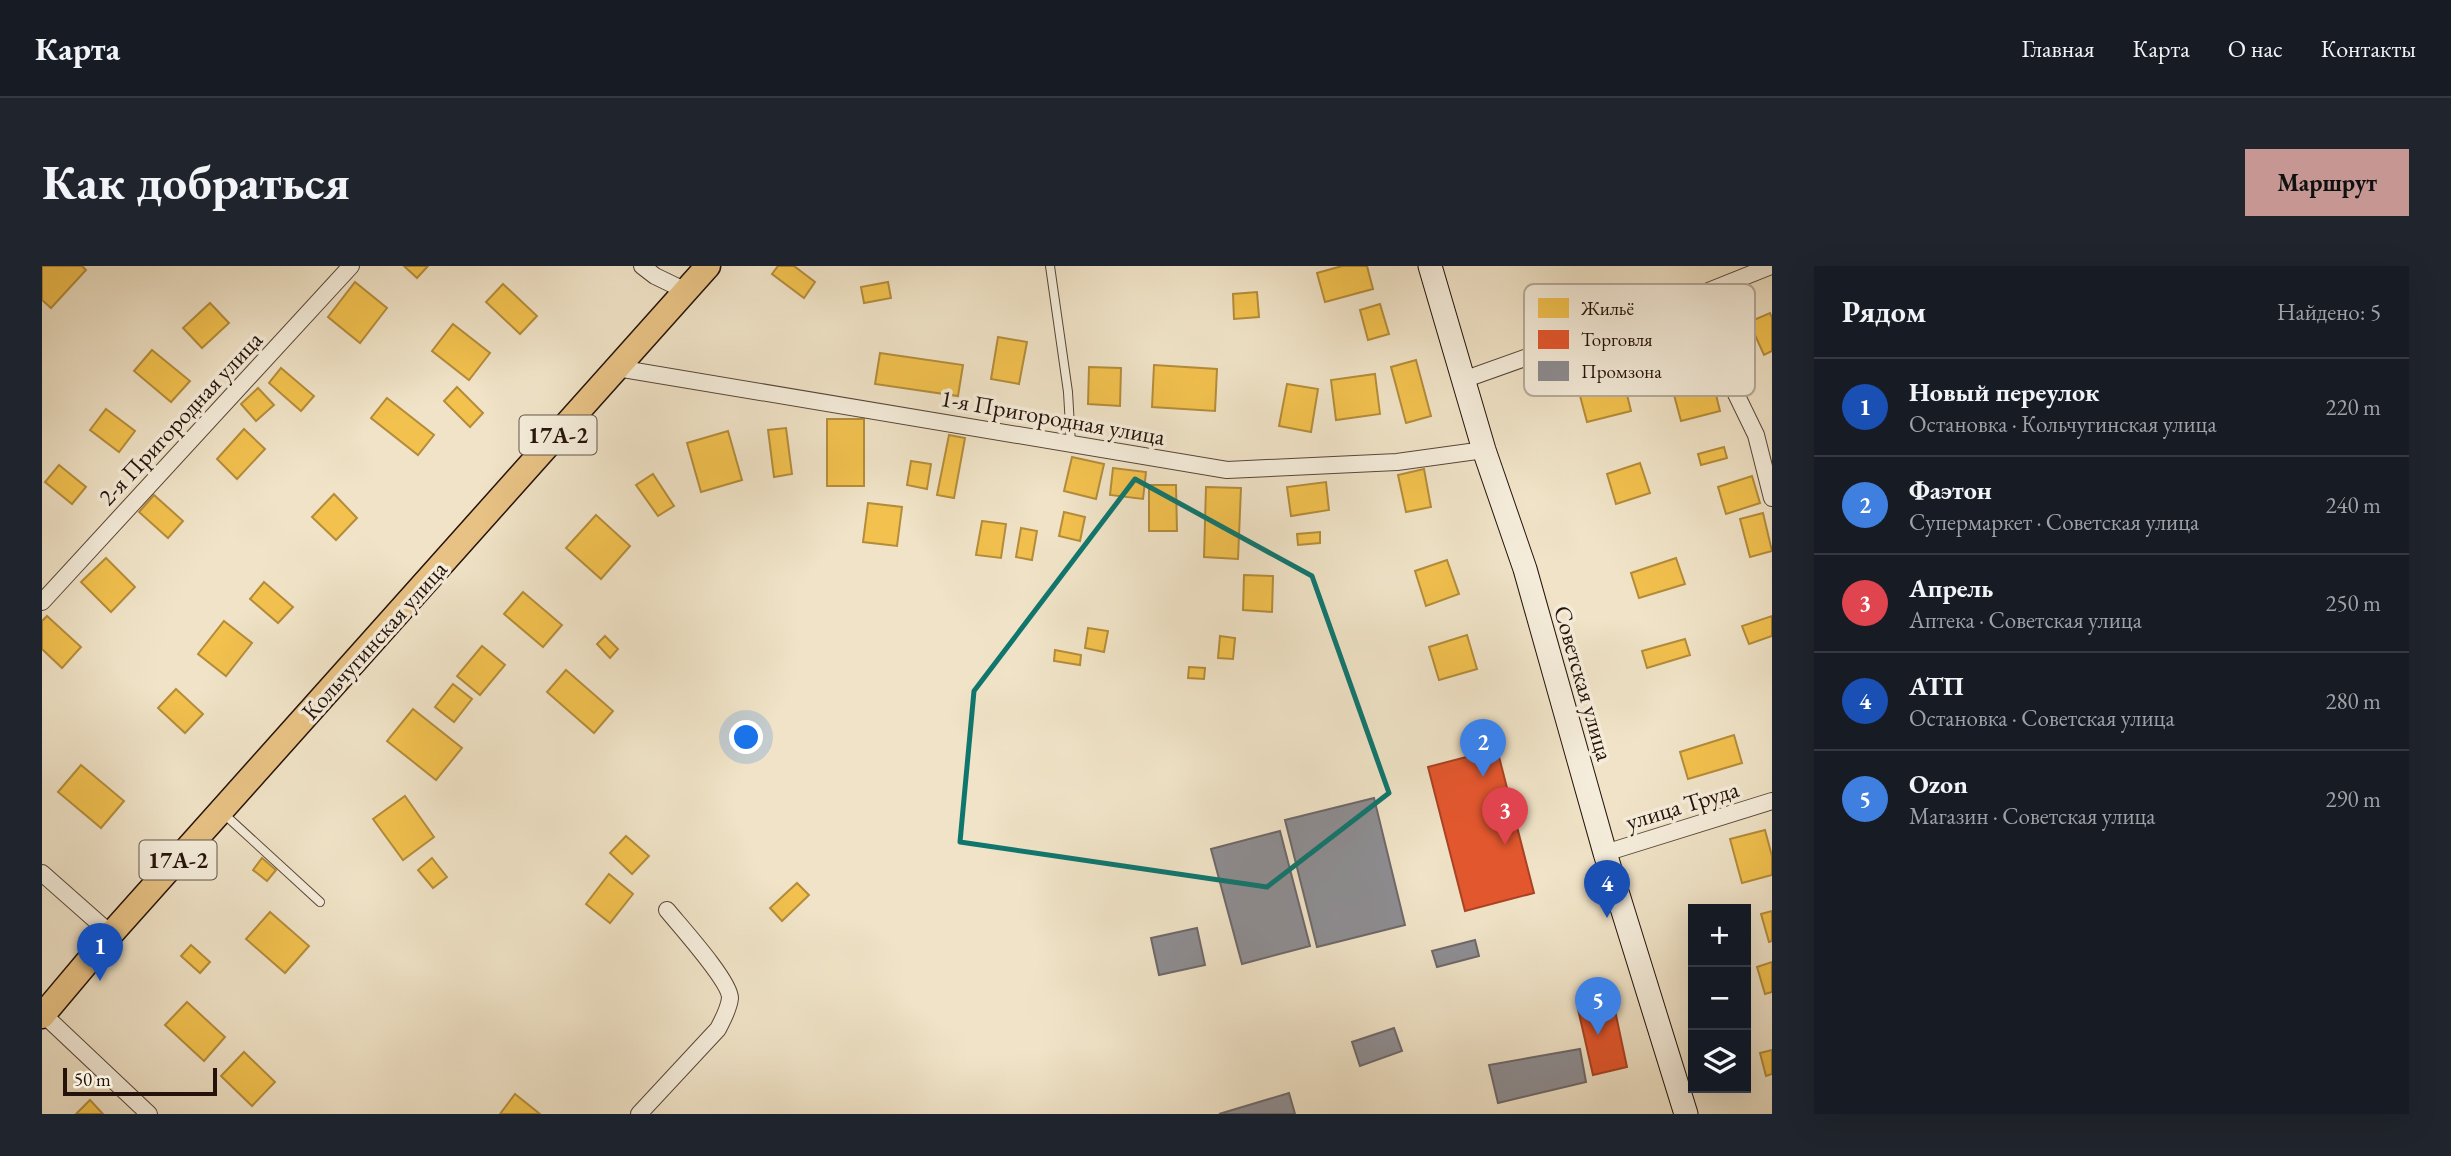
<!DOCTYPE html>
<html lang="ru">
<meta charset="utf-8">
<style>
body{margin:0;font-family:"EB Garamond",serif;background:#20242c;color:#f1f3f6}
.controls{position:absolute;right:21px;bottom:21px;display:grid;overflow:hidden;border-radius:0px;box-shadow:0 7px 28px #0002}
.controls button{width:63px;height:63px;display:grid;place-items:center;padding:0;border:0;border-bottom:2px solid #363941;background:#171b24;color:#f1f3f6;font:35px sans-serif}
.scale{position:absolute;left:21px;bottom:18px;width:154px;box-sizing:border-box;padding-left:7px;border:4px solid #25120a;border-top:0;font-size:19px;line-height:24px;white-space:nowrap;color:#25120a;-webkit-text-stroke:5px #f5eddb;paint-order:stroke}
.you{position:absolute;left:705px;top:472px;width:24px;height:24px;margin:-18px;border:5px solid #fff;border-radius:50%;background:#1a73e8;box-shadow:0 0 0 10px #1a73e833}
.badge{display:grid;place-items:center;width:46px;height:46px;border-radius:50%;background:#c59692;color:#fff;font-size:23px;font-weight:700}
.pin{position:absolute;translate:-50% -58px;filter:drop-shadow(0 2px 4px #0008)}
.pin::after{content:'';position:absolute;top:37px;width:24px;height:21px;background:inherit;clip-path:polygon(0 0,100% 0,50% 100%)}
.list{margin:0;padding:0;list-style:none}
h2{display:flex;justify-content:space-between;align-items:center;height:91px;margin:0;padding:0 28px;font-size:30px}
h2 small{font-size:23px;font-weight:400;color:#9ea1a6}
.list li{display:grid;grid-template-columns:46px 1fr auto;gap:21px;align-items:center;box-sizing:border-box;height:98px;padding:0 28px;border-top:2px solid #363941}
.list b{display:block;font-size:26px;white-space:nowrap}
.list p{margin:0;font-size:23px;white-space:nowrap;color:#9ea1a6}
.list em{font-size:23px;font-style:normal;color:#9ea1a6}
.icon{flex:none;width:38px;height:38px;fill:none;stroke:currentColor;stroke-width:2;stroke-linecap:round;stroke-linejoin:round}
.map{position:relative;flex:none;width:1730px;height:848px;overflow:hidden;border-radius:0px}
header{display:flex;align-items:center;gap:42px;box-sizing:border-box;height:98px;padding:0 35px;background:#171b24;border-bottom:2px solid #363941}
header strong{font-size:33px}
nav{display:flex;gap:38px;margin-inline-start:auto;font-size:24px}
.intro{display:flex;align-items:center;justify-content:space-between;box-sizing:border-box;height:168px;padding:0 42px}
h1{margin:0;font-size:49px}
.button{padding:18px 32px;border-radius:0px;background:#c59692;color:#111;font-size:24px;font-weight:700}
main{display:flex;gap:42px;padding:0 42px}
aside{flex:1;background:#171b24;border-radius:0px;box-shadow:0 7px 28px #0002}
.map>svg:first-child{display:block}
</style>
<header>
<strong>Карта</strong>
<nav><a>Главная</a><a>Карта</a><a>О нас</a><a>Контакты</a></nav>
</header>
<div class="intro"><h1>Как добраться</h1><a class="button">Маршрут</a></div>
<main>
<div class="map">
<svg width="1730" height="848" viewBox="0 0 1730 848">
<rect width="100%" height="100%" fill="#f0e3c7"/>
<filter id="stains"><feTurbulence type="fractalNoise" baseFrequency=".00286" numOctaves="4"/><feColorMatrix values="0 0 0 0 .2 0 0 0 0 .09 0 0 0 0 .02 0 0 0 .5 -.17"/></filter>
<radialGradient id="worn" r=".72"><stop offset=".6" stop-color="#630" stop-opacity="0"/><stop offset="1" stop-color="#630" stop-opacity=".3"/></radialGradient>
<!-- homes -->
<g fill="#f2c14e" stroke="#b48c3a" stroke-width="2">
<polygon points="0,0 40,0 44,4 9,42 0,34"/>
<polygon points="362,0 386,0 375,12"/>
<polygon points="736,0 752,0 773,16 762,32 730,8"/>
<polygon points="1300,0 1325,0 1331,23 1283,36 1275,7"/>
<polygon points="313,16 345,42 318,77 286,51"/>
<polygon points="846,16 849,32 822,37 819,21"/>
<polygon points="461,18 495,50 478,68 444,36"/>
<polygon points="1215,26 1217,51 1192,53 1191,28"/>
<polygon points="168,37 187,57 160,82 141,62"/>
<polygon points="1338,38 1347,68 1326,74 1318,44"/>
<polygon points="1728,47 1730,52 1730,85 1722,89 1707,56"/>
<polygon points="411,58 448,87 427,114 390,85"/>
<polygon points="956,71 985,76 977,118 949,113"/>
<polygon points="110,84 148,115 129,136 92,105"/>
<polygon points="838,87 921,99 916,130 833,118"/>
<polygon points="1664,88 1678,145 1639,155 1624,99"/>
<polygon points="1374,94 1389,150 1364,157 1349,101"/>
<polygon points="1112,99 1175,103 1173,145 1110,141"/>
<polygon points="1578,100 1589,145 1545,156 1533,111"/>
<polygon points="1047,101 1079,102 1078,140 1046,138"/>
<polygon points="239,102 272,130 259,145 227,117"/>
<polygon points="1333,108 1338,148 1294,154 1289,114"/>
<polygon points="1245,118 1276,123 1269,166 1237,160"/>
<polygon points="415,121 441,147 428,161 402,135"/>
<polygon points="216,122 232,139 214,155 199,138"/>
<polygon points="345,132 392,169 376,189 329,152"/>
<polygon points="64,143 93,165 77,186 48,164"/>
<rect x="785" y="153" width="37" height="67"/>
<polygon points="744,162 750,208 732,211 726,164"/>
<polygon points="202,163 223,183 195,213 175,193"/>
<polygon points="686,165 700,214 659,226 645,177"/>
<polygon points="907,169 923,172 912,232 895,229"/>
<polygon points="1682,181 1685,192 1659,199 1656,188"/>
<polygon points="1030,191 1062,198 1054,233 1022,225"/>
<polygon points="869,195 889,198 885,223 865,219"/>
<polygon points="1598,197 1608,227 1574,238 1565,208"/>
<polygon points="17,199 44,221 30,238 3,216"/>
<polygon points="1071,202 1104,206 1101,233 1068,229"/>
<polygon points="1382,203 1389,241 1364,246 1356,209"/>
<polygon points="611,208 632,240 616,250 594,219"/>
<polygon points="1710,210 1718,237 1684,248 1676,221"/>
<polygon points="1284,216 1287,244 1249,250 1245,221"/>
<polygon points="1107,219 1134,219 1135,265 1107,265"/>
<polygon points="1164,221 1199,222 1196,293 1162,291"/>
<polygon points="292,228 315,252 294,274 270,251"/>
<polygon points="112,229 141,255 126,272 97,246"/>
<polygon points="826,237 860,241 855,280 821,276"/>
<polygon points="1022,246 1043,251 1038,275 1017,270"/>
<polygon points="1721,247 1730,285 1708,291 1698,253"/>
<polygon points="554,249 588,280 559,313 524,282"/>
<polygon points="940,255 964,258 959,292 934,289"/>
<polygon points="979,262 995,265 990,294 974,291"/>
<polygon points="1278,266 1278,277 1256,279 1255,268"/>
<polygon points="64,292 93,321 69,346 39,316"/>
<polygon points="1634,292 1643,318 1597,332 1589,307"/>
<polygon points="1405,294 1417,328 1384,340 1373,305"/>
<polygon points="1202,309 1231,310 1230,346 1201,344"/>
<polygon points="222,316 251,341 236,357 208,333"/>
<polygon points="481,326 520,359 501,381 462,348"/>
<polygon points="5,350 39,381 20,402 0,383 0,355"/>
<polygon points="1730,350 1730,370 1707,378 1700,360"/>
<polygon points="182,355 210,377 184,410 156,388"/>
<polygon points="1046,362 1066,365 1062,386 1043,382"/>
<polygon points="1425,369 1435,403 1397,414 1387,381"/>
<polygon points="563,370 576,383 568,392 555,378"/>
<polygon points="1178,370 1193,372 1191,393 1176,392"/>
<polygon points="1643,373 1648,389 1605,402 1600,385"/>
<polygon points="440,380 463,399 438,429 415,410"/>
<polygon points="1013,384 1039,389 1038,399 1012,395"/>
<polygon points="1147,401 1163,402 1162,413 1146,412"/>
<polygon points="524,404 571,445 552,467 505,426"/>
<polygon points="411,418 430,433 412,456 393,441"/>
<polygon points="134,423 161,448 143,467 116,442"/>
<polygon points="371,443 420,482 394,514 345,475"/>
<polygon points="1692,469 1700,497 1646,513 1638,486"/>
<polygon points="39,499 82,535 59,562 16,526"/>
<polygon points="363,530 392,571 361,594 331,553"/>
<polygon points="1723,564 1730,590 1730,609 1700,617 1688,573"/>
<polygon points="584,570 607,590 590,608 568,587"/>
<polygon points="220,592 234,604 225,615 211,604"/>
<polygon points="390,592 405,611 391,622 376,604"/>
<polygon points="567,608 591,628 568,657 544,638"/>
<polygon points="755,617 767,629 740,655 728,642"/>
<polygon points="1730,645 1730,675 1727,676 1719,648"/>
<polygon points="228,646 267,680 243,707 204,673"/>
<polygon points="149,679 168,696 158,707 139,690"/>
<polygon points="1730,696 1730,726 1723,728 1715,701"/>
<polygon points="145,736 183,771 162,795 123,759"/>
<polygon points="1730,784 1730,808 1724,810 1718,787"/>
<polygon points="202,786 233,816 210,840 179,810"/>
<polygon points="473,828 498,848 458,848"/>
<polygon points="48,834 61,848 34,848"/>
</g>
<!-- shops -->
<g fill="#e4572e" stroke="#ab4223" stroke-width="2">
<polygon points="1455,483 1492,627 1423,645 1386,501"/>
<polygon points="1571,735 1585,801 1551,809 1536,743"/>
</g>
<!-- industry -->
<g fill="#8d8d92" stroke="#6e6869" stroke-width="2">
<polygon points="1332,532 1363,659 1275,681 1243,554"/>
<polygon points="1238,565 1268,680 1200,698 1169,583"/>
<polygon points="1155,662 1163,699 1117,709 1109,672"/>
<polygon points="1433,674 1437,690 1395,701 1390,685"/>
<polygon points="1352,762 1360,785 1318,800 1310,776"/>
<polygon points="1538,783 1544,816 1456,837 1447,799"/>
<polygon points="1247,827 1253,848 1177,848"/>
</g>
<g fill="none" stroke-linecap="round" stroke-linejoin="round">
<!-- lane casing -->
<g stroke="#584639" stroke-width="10">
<g id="lane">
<polyline points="1008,0 1026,126 1029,178"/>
<polyline points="182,548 278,636"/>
</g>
</g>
<!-- street casing -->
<g stroke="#584639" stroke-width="18">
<g id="street">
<polyline points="600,0 613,10 644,25"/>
<polyline points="1629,40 1679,97 1714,169 1730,232"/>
<polyline points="575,102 1185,204 1355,196 1442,184"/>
<polyline points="1421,114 1629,40 1729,0"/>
<polyline points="0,336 309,0"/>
<polyline points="1563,587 1730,535"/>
<polyline points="0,607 69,668"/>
<polyline points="1,748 107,848"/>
<path d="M597,848L676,763C681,753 687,743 688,732C688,715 638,660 625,644"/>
</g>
</g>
<!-- secondary casing -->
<g stroke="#25120a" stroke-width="25">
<polyline id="secondary" points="1388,0 1442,184 1483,303 1563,587 1644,848"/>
</g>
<!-- primary casing -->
<g stroke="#25120a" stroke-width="27">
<polyline id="primary" points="0,750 69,668 666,0"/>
</g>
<!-- lane -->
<use href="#lane" stroke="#f5eddb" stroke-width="8"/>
<!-- street -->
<use href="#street" stroke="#f5eddb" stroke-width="16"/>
<!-- secondary -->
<use href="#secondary" stroke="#f5eddb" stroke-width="23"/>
<!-- primary -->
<use href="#primary" stroke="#e8c284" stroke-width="24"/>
</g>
<!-- marked area -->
<path fill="none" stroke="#0f766e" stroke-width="5" stroke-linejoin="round" d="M1093,213L1270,310L1347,527L1225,621L918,576L932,425Z"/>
<g text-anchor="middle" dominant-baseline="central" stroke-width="7" stroke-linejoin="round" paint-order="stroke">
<!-- shield labels -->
<g fill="#f5eddb" stroke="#635449" stroke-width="2">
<rect x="477.5" y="149.5" width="77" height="39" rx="5"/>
<rect x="97.5" y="574.5" width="77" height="39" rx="5"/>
</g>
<g font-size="23" font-weight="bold" fill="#25120a">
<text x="516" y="169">17А-2</text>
<text x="136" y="594">17А-2</text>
</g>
<!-- street labels -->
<g font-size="24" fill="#25120a" stroke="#f5eddb">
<text transform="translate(1011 151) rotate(10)">1-я Пригородная улица</text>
<text transform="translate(138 152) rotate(-47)">2-я Пригородная улица</text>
<text transform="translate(332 374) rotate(-48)">Кольчугинская улица</text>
<text transform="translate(1542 417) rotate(74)">Советская улица</text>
<text transform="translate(1640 539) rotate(-17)">улица Труда</text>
</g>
</g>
<!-- legend -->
<rect x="1482" y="18" width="231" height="112" rx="10" fill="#f5eddb" stroke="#b7ab9c" stroke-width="2"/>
<rect x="1496" y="32" width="31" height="20" fill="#f2c14e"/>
<rect x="1496" y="64" width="31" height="19" fill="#e4572e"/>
<rect x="1496" y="95" width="31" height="20" fill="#8d8d92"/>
<g font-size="19" fill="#25120a">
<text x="1539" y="49">Жильё</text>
<text x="1539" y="80">Торговля</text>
<text x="1539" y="112">Промзона</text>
</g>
<rect width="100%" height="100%" filter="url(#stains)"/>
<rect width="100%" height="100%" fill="url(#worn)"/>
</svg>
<div class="controls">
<button>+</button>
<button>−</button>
<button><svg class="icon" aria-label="layers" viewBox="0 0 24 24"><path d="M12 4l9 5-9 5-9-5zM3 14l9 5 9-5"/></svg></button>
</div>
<div class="scale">50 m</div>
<div class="you"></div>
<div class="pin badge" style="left:58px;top:715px;background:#1a4fb4">1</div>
<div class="pin badge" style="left:1441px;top:511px;background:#3f7fe0">2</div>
<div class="pin badge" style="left:1463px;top:579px;background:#e0444e">3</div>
<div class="pin badge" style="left:1565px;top:652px;background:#1a4fb4">4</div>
<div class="pin badge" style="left:1556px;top:769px;background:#3f7fe0">5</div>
</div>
<aside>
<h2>Рядом<small>Найдено: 5</small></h2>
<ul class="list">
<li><span class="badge" style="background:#1a4fb4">1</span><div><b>Новый переулок</b><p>Остановка · Кольчугинская улица</p></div><em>220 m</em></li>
<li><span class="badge" style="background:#3f7fe0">2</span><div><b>Фаэтон</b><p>Супермаркет · Советская улица</p></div><em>240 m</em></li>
<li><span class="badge" style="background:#e0444e">3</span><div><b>Апрель</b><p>Аптека · Советская улица</p></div><em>250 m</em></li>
<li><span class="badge" style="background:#1a4fb4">4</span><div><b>АТП</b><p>Остановка · Советская улица</p></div><em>280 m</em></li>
<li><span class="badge" style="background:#3f7fe0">5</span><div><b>Ozon</b><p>Магазин · Советская улица</p></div><em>290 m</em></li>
</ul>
</aside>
</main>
